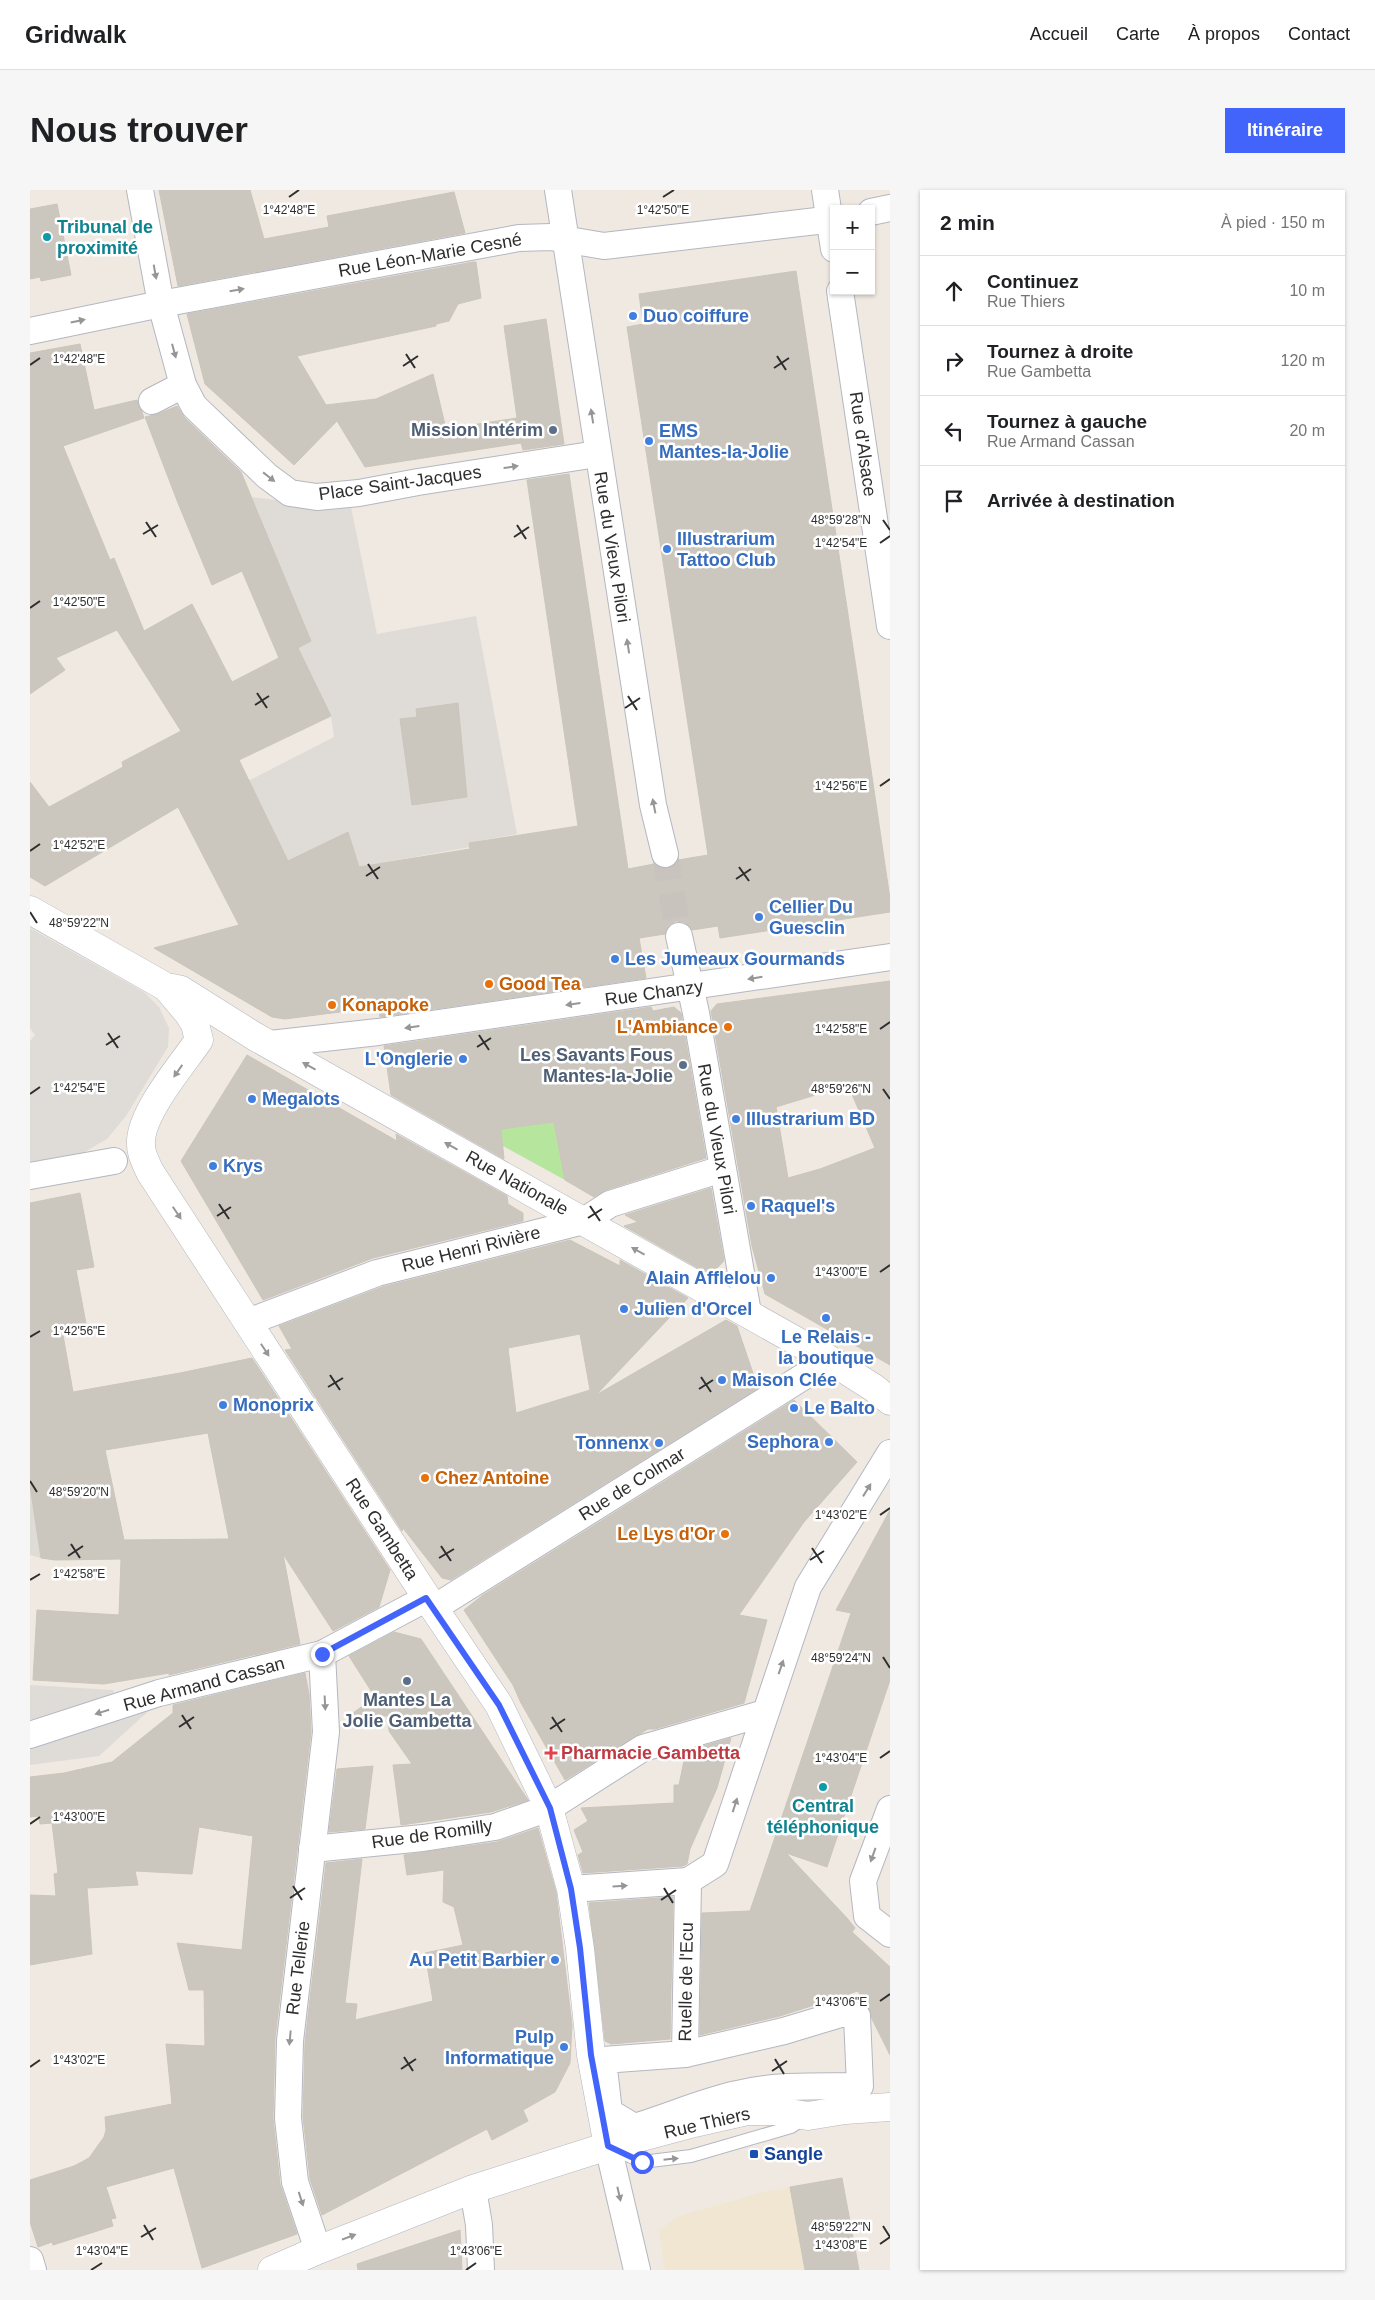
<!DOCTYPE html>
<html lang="fr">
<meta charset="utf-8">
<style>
body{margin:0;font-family:Arial,sans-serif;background:#f6f6f6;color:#202124}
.controls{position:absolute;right:15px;top:15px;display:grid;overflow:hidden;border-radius:0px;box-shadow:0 1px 4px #0004}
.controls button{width:45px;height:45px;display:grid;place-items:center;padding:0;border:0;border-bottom:1px solid #e0e0e0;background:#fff;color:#202124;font:25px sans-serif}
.stop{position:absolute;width:15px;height:15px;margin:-11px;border:4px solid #4264fb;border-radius:50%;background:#fff}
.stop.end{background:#4264fb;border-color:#fff;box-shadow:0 1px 5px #0008}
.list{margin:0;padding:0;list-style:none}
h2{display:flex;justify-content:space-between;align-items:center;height:65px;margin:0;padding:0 20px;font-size:21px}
h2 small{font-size:16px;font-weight:400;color:#757577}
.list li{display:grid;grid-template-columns:32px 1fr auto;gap:15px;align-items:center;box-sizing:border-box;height:70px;padding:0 20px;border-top:1px solid #e0e0e0}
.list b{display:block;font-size:19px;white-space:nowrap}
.list p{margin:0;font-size:16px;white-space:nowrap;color:#757577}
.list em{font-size:16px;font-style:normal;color:#757577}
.icon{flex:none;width:28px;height:28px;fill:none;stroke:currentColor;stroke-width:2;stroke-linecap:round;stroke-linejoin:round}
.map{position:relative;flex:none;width:860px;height:2080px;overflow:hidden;border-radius:0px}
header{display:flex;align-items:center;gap:30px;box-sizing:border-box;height:70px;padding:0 25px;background:#fff;border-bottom:1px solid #e0e0e0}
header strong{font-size:24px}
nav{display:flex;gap:28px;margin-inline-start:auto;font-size:18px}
.intro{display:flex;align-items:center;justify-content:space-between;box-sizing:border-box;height:120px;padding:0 30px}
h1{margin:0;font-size:35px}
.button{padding:12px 22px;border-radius:0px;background:#4264fb;color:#fff;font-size:18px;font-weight:700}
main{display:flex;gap:30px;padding:0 30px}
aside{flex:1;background:#fff;border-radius:0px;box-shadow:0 1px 4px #0004}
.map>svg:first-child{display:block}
</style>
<header>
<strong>Gridwalk</strong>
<nav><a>Accueil</a><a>Carte</a><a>À propos</a><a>Contact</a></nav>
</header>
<div class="intro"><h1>Nous trouver</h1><a class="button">Itinéraire</a></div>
<main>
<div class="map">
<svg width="860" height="2080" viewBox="0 0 860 2080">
<rect width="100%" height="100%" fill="#efe9e1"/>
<!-- education -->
<polygon fill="#f0e6d1" points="812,1988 829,2080 635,2080 629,2040 650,2026 733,2002"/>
<!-- green -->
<polygon fill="#b6e59e" points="524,932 535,990 473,956 471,939"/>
<!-- plaza -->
<g fill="#dfdcd8">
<polygon points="222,307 289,316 320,312 347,444 446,426 487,644 439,653 440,657 329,677 318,642 258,671 218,591 304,547 301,526 268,458 281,451"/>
<polygon points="0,738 114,802 129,817 139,838 138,857 96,926 77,949 51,964 0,972 0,851 5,845 0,838"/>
<polygon points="0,1296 11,1368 0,1365"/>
<polygon points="0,1495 83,1500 85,1508 0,1530"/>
<polygon points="124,1516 69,1566 0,1575 0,1555"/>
</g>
<!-- building -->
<g fill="#cbc7bf" stroke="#cbc5ba" fill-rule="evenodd">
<polygon points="129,0 220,0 234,49 299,37 297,26 424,2 435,43 148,96"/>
<polygon points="27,14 41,85 11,91 10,87 0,89 0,19"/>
<polygon points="443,72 446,72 451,108 428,114 419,131 406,134 406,136 267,166 296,215 346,209 403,184 416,239 487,228 474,136 516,129 534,254 493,260 491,253 335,277 307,231 264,275 175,194 157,124"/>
<polygon points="766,81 827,484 860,709 860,722 690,748 688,736 662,740 654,732 646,731 639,735 635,744 609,748 616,788 350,827 349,817 255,829 242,827 124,758 209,735 148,617 15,696 0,687 0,592 19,617 93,577 92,572 151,541 87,440 26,468 35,480 0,504 0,163 50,154 64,220 107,210 112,222 114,228 33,256 80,370 84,368 114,441 162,414 202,492 268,458 301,526 209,570 258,671 318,642 329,677 440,659 439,653 548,636 497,290 539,284 598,679 624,674 630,678 638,679 645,675 648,670 678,665 597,137 613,134 609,104"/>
<polygon points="147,216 154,227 211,282 281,451 249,468 212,381 182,395 148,313 115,227 128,224"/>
<polygon points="428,513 437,607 382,615 370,529 387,527 386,519"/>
<path d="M860,791V1175L735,1104L722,1056L681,821L687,814ZM818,895L845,958L790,979L758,988L746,917Z"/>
<polygon points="621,817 623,821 644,817 651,823 676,968 576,1000 564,1007 535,990 524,932 471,939 474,969 361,905 354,856"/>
<polygon points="217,865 367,951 366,944 477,1006 478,1014 493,1023 493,1031 343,1068 233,1110 151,971"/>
<polygon points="681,998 694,1071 680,1085 594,1036 608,1032 595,1025"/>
<path d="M50,1003L64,1077L46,1080L57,1139L33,1145L43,1202L150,1183L222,1168L360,1380L349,1417L303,1441L253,1364L270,1454L139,1485V1483L74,1494L3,1490L7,1420L89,1425L91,1369L25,1370L11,1368L0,1296V1013ZM178,1243L199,1349L94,1350L75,1260Z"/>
<path d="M540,1050L590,1076V1070L658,1108L566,1205L696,1130L707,1136L728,1198L421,1390L412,1388L373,1338L372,1341L255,1160L262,1159L249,1136L352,1097ZM550,1144L560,1200L486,1223L478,1158Z"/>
<polygon points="764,1210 827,1272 774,1332 709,1425 737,1430 714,1513 625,1539 618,1539 535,1590 491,1513 483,1495 434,1420 453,1405"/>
<polygon points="860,1320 860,1490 797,1677 756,1663 817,1728 825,1738 822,1742 860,1777 860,1865 842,1829 839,1818 835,1814 828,1801 750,1826 670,1845 672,1723 720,1721 821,1423 806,1420"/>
<polygon points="364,1442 391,1449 498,1610 461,1622 371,1635 363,1575 382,1574 359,1541 357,1526 319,1526 345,1507 319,1466"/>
<polygon points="275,1483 279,1504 281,1542 245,1849 243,1928 250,1994 267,2044 172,2078 144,1978 76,1997 86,2028 81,2029 83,2036 23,2055 22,2052 8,2057 0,2032 0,1990 44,1976 59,1968 74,1947 76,1940 75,1927 142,1914 136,1854 175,1856 174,1800 159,1800 147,1753 212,1760 223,1646 169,1637 162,1684 105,1681 108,1695 57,1698 62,1764 0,1775 0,1705 26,1706 24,1684 28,1683 22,1633 10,1634 9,1626 0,1627 0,1587 34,1583 82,1572 143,1523 143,1515"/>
<polygon points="701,1548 687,1598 660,1659 657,1674 653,1676 553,1683 548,1665 553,1662 544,1640 558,1631 551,1618 644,1613 644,1595 649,1595 656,1561"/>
<polygon points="343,1576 335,1639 299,1642 307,1579"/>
<polygon points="508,1638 526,1702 542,1835 540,1873 525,1902 493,1920 498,1931 462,1950 457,1939 292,2025 280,1989 273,1927 275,1852 296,1673 332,1669 315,1813 327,1814 325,1830 403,1811 395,1763 433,1755 424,1717 413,1712 414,1680 377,1685 374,1665 467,1652"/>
<polygon points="643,1707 640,1849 581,1854 575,1851 559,1713"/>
<polygon points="812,1988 829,2080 775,2080 760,1997"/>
<polygon points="430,2040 432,2080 328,2080 327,2074"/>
</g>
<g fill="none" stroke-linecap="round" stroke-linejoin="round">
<!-- street-tunnel -->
<polyline stroke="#c8c4bd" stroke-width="26" stroke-dasharray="26 13" stroke-linecap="butt" points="635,664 649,746"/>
<!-- lane casing -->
<g stroke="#b4b7c1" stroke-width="14">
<polyline id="lane" points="582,1958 612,1972 661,1966 761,1937 775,1928"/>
</g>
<!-- street casing -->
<g stroke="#b4b7c1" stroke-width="28">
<g id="street">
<polyline points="110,0 131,114 153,195 164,216 237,286 260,303 287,307 329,303 388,292 567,264"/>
<polyline points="528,0 623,615 635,664"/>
<polyline points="795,0 804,59"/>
<polyline points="841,22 860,18"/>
<polyline points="810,101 860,436"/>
<polyline points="0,141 131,114 489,48 521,47 574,56 804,29"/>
<polyline points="122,211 153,195"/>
<polyline points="649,746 666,823 718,1123"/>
<polyline points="240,854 348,842 860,767"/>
<polyline points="0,986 84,971"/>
<polyline points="218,1132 347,1083 554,1031 580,1014 692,979"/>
<polyline points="404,1418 800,1170"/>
<polyline points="0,1545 129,1503 292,1464 397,1408"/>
<polyline points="860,1619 833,1691 837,1726 860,1744"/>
<polyline points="282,1659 393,1648 465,1637 519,1618 613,1558 735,1523"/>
<polyline points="541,1699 658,1691 685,1674 778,1397 860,1263"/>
<path d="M817,1822L827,1826L830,1896C790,1897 746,1894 707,1904C671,1912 639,1927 604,1937L579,1922L573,1870L655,1864L754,1841Z"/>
<polyline points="655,1864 658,1691"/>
<polyline points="578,1956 607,2080"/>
<polyline points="443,1999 449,2035 451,2080"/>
<polyline points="288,2060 265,1992 258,1928 260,1851 296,1542 292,1464"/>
<polyline points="0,2070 3,2080"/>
</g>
</g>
<!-- secondary casing -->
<g stroke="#b4b7c1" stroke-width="29">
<g id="secondary">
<path d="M0,720L136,797L158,823L165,834L169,850C152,875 113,920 111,950C110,962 115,971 120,982L397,1408L469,1515L519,1618L541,1699L550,1759L561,1865L578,1956"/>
<polyline points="142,798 151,800 224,846 800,1170 844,1198 860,1211"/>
<polyline points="242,2080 288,2060 443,1999 578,1956 664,1933 717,1921 747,1921 778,1926 815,1920 860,1917"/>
</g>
</g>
<!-- lane -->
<use href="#lane" stroke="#fff" stroke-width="12"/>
<!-- street -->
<use href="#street" stroke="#fff" stroke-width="26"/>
<!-- secondary -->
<use href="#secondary" stroke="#fff" stroke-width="28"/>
</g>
<!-- one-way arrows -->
<defs><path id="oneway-solid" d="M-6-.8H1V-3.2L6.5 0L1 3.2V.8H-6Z" transform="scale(1.25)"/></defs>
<g fill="#969696">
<use href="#oneway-solid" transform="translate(125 82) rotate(80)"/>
<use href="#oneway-solid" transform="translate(207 100) rotate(-10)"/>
<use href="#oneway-solid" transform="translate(48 131) rotate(-12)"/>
<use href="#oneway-solid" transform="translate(144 161) rotate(75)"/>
<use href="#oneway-solid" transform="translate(562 226) rotate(-99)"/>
<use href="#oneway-solid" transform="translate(481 277) rotate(-8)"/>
<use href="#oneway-solid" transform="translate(239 287) rotate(38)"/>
<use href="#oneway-solid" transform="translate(598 456) rotate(-99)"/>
<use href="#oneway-solid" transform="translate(624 616) rotate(-101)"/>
<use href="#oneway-solid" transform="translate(725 788) rotate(171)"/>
<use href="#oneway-solid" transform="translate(543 814) rotate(172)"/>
<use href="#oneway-solid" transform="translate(382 837) rotate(172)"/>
<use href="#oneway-solid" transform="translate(279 876) rotate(-151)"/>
<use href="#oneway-solid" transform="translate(148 881) rotate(125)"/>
<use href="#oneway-solid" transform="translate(421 956) rotate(-151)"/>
<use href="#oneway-solid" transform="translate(147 1023) rotate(56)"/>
<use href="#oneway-solid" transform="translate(608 1061) rotate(-151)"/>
<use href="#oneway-solid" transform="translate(235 1160) rotate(57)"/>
<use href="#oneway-solid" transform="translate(837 1300) rotate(-58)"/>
<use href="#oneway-solid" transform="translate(751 1477) rotate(-71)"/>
<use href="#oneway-solid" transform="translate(295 1513) rotate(87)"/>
<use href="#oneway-solid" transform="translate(72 1522) rotate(162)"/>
<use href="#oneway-solid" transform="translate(705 1615) rotate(-72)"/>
<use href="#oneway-solid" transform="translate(843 1665) rotate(110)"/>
<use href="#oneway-solid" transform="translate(590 1696) rotate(-4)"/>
<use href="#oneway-solid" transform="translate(260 1848) rotate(95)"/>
<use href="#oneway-solid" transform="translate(641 1969) rotate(-6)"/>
<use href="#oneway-solid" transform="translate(589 2004) rotate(77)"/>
<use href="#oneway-solid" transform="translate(271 2009) rotate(72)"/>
<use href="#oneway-solid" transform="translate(319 2047) rotate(-21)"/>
</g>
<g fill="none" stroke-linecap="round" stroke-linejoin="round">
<!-- route -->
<polyline stroke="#4264fb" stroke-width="6" points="292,1464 396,1408 469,1515 520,1618 541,1699 550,1758 561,1865 578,1956 612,1972"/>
</g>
<!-- ticks -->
<path fill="none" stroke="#2e2e2e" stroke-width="2" d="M259,7L269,0M633,7L644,0M376,164L385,178M747,166L756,180M0,175L10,168M373,176L388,166M744,178L759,168M853,330L860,340M116,332L126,347M487,335L496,349M113,344L128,335M484,347L499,337M850,353L860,346M0,418L10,411M227,503L237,518M598,506L607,520M225,515L239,506M595,518L610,508M850,596L860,589M0,661L10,654M338,674L348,689M709,677L719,691M336,686L350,677M706,689L721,679M0,722L7,733M850,839L860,832M78,843L88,858M449,845L459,860M76,855L90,846M447,857L461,848M853,899L860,909M0,904L10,897M189,1014L199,1029M560,1016L570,1031M187,1026L201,1017M558,1028L572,1019M850,1082L860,1075M0,1147L10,1141M300,1185L310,1200M671,1187L681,1202M298,1197L313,1188M669,1199L683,1190M0,1291L7,1302M850,1325L860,1318M41,1354L50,1368M411,1356L421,1371M782,1358L792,1373M38,1366L53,1356M409,1368L424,1359M780,1370L794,1361M0,1390L10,1384M853,1467L860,1478M152,1525L161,1539M522,1527L532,1542M149,1537L164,1527M520,1539L535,1529M850,1568L860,1561M0,1634L10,1627M263,1696L272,1710M634,1698L643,1713M260,1708L275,1698M631,1710L646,1700M850,1811L860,1804M374,1867L383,1881M745,1869L754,1884M0,1877L10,1870M371,1879L386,1869M742,1881L757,1871M114,2035L123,2050M853,2036L860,2047M111,2047L126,2038M850,2054L860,2047M61,2080L72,2073M436,2080L446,2073"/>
<!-- markers -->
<g fill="#0f9aa8" stroke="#fff" stroke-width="2">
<circle cx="17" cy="47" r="5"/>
<circle cx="793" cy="1597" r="5"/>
</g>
<g fill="#3f7fe0" stroke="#fff" stroke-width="2">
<circle cx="603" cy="126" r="5"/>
<circle cx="619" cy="251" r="5"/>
<circle cx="637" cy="359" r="5"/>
<circle cx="729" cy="727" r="5"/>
<circle cx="585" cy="769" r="5"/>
<circle cx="433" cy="869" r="5"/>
<circle cx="222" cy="909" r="5"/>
<circle cx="706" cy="929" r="5"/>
<circle cx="183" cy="976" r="5"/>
<circle cx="721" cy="1016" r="5"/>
<circle cx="741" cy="1088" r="5"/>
<circle cx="594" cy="1119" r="5"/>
<circle cx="796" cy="1128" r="5"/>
<circle cx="692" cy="1190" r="5"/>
<circle cx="193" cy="1215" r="5"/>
<circle cx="764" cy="1218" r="5"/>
<circle cx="799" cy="1252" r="5"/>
<circle cx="629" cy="1253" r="5"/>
<circle cx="525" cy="1770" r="5"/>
<circle cx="534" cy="1857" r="5"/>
</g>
<g fill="#5c6f8a" stroke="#fff" stroke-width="2">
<circle cx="523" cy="240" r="5"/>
<circle cx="653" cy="875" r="5"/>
<circle cx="377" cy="1491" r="5"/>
</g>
<g fill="#e8710a" stroke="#fff" stroke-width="2">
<circle cx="459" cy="794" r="5"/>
<circle cx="302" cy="815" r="5"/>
<circle cx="698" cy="837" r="5"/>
<circle cx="395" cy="1288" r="5"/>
<circle cx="695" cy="1344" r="5"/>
</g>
<path fill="#e0444e" stroke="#fff" stroke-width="2" d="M518.5 1555.5h5v5h5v5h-5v5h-5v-5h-5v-5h5z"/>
<rect fill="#1a4fb4" stroke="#fff" stroke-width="2" x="719" y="1959" width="10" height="10" rx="2.5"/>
<g text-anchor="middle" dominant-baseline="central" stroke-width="5" stroke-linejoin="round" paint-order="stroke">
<!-- culture labels -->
<g font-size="18" font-weight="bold" fill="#0d838f" stroke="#fff" text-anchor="start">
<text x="27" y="37">Tribunal de<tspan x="27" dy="21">proximité</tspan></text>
<text x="793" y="1616" text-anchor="middle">Central<tspan x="793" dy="21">téléphonique</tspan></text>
</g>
<!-- street labels -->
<g font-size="18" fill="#2e2e2e" stroke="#fff">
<text transform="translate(400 65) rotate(-10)">Rue Léon-Marie Cesné</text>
<text transform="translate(833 254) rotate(82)">Rue d'Alsace</text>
<text transform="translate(370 293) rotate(-8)">Place Saint-Jacques</text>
<text transform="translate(582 357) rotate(81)">Rue du Vieux Pilori</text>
<text transform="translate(624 803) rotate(-8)">Rue Chanzy</text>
<text transform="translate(687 949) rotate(80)">Rue du Vieux Pilori</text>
<text transform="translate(487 993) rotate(29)">Rue Nationale</text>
<text transform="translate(441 1059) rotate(-14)">Rue Henri Rivière</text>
<text transform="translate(602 1294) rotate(-32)">Rue de Colmar</text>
<text transform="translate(352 1339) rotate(57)">Rue Gambetta</text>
<text transform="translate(174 1494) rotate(-15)">Rue Armand Cassan</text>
<text transform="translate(402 1644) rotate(-8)">Rue de Romilly</text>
<text transform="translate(268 1778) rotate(-83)">Rue Tellerie</text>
<text transform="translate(656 1792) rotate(-89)">Ruelle de l'Ecu</text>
<text transform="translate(677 1933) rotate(-13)">Rue Thiers</text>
</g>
<!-- shop labels -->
<g font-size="18" font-weight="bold" fill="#366cbe" stroke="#fff" text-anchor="start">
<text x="613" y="126">Duo coiffure</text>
<text x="629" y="241">EMS<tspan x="629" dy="21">Mantes-la-Jolie</tspan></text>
<text x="647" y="349">Illustrarium<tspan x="647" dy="21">Tattoo Club</tspan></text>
<text x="739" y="717">Cellier Du<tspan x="739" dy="21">Guesclin</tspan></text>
<text x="595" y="769">Les Jumeaux Gourmands</text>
<text x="423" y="869" text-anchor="end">L'Onglerie</text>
<text x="232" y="909">Megalots</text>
<text x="716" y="929">Illustrarium BD</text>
<text x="193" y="976">Krys</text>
<text x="731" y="1016">Raquel's</text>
<text x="731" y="1088" text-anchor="end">Alain Afflelou</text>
<text x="604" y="1119">Julien d'Orcel</text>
<text x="796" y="1147" text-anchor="middle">Le Relais -<tspan x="796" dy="21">la boutique</tspan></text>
<text x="702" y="1190">Maison Clée</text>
<text x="203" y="1215">Monoprix</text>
<text x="774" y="1218">Le Balto</text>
<text x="789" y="1252" text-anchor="end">Sephora</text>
<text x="619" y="1253" text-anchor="end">Tonnenx</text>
<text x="515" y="1770" text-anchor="end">Au Petit Barbier</text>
<text x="524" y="1847" text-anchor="end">Pulp<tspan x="524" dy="21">Informatique</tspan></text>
</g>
<!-- service labels -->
<g font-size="18" font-weight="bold" fill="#4e5e75" stroke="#fff" text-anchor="end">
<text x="513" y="240">Mission Intérim</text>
<text x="643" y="865">Les Savants Fous<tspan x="643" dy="21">Mantes-la-Jolie</tspan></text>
<text x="377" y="1510" text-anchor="middle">Mantes La<tspan x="377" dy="21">Jolie Gambetta</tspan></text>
</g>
<!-- food labels -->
<g font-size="18" font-weight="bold" fill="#c56008" stroke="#fff" text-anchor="start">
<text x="469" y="794">Good Tea</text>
<text x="312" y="815">Konapoke</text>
<text x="688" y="837" text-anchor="end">L'Ambiance</text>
<text x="405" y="1288">Chez Antoine</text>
<text x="685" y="1344" text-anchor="end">Le Lys d'Or</text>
</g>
<!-- health labels -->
<g font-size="18" font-weight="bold" fill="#be3a42" stroke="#fff" text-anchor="start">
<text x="531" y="1563">Pharmacie Gambetta</text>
</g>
<!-- transit labels -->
<g font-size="18" font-weight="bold" fill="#164399" stroke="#fff" text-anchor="start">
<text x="734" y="1964">Sangle</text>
</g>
</g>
<g font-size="12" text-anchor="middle" fill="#2e2e2e" stroke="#fff" stroke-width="5" stroke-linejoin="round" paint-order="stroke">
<text x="259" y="24">1°42'48"E</text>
<text x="633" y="24">1°42'50"E</text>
<text x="49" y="173">1°42'48"E</text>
<text x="811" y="334">48°59'28"N</text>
<text x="811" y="357">1°42'54"E</text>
<text x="49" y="416">1°42'50"E</text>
<text x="811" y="600">1°42'56"E</text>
<text x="49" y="659">1°42'52"E</text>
<text x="49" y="737">48°59'22"N</text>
<text x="811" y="843">1°42'58"E</text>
<text x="49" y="902">1°42'54"E</text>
<text x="811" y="903">48°59'26"N</text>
<text x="811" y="1086">1°43'00"E</text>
<text x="49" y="1145">1°42'56"E</text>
<text x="49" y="1306">48°59'20"N</text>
<text x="811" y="1329">1°43'02"E</text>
<text x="49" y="1388">1°42'58"E</text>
<text x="811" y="1472">48°59'24"N</text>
<text x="811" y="1572">1°43'04"E</text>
<text x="49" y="1631">1°43'00"E</text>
<text x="811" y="1816">1°43'06"E</text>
<text x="49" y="1874">1°43'02"E</text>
<text x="811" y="2041">48°59'22"N</text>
<text x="811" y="2059">1°43'08"E</text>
<text x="72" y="2065">1°43'04"E</text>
<text x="446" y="2065">1°43'06"E</text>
</g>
</svg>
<div class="controls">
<button>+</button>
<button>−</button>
</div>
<div class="stop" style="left:612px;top:1972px"></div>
<div class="stop end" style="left:292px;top:1464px"></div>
</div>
<aside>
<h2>2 min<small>À pied · 150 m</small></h2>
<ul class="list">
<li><svg class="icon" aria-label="ahead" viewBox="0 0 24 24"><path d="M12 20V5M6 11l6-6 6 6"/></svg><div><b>Continuez</b><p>Rue Thiers</p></div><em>10 m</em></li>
<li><svg class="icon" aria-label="right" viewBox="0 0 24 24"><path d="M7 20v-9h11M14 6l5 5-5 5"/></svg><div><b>Tournez à droite</b><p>Rue Gambetta</p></div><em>120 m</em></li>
<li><svg class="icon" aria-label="left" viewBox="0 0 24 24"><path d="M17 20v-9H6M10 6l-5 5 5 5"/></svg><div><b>Tournez à gauche</b><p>Rue Armand Cassan</p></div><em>20 m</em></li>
<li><svg class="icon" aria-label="arrive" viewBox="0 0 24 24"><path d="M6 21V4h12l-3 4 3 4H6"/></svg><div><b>Arrivée à destination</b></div></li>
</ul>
</aside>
</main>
